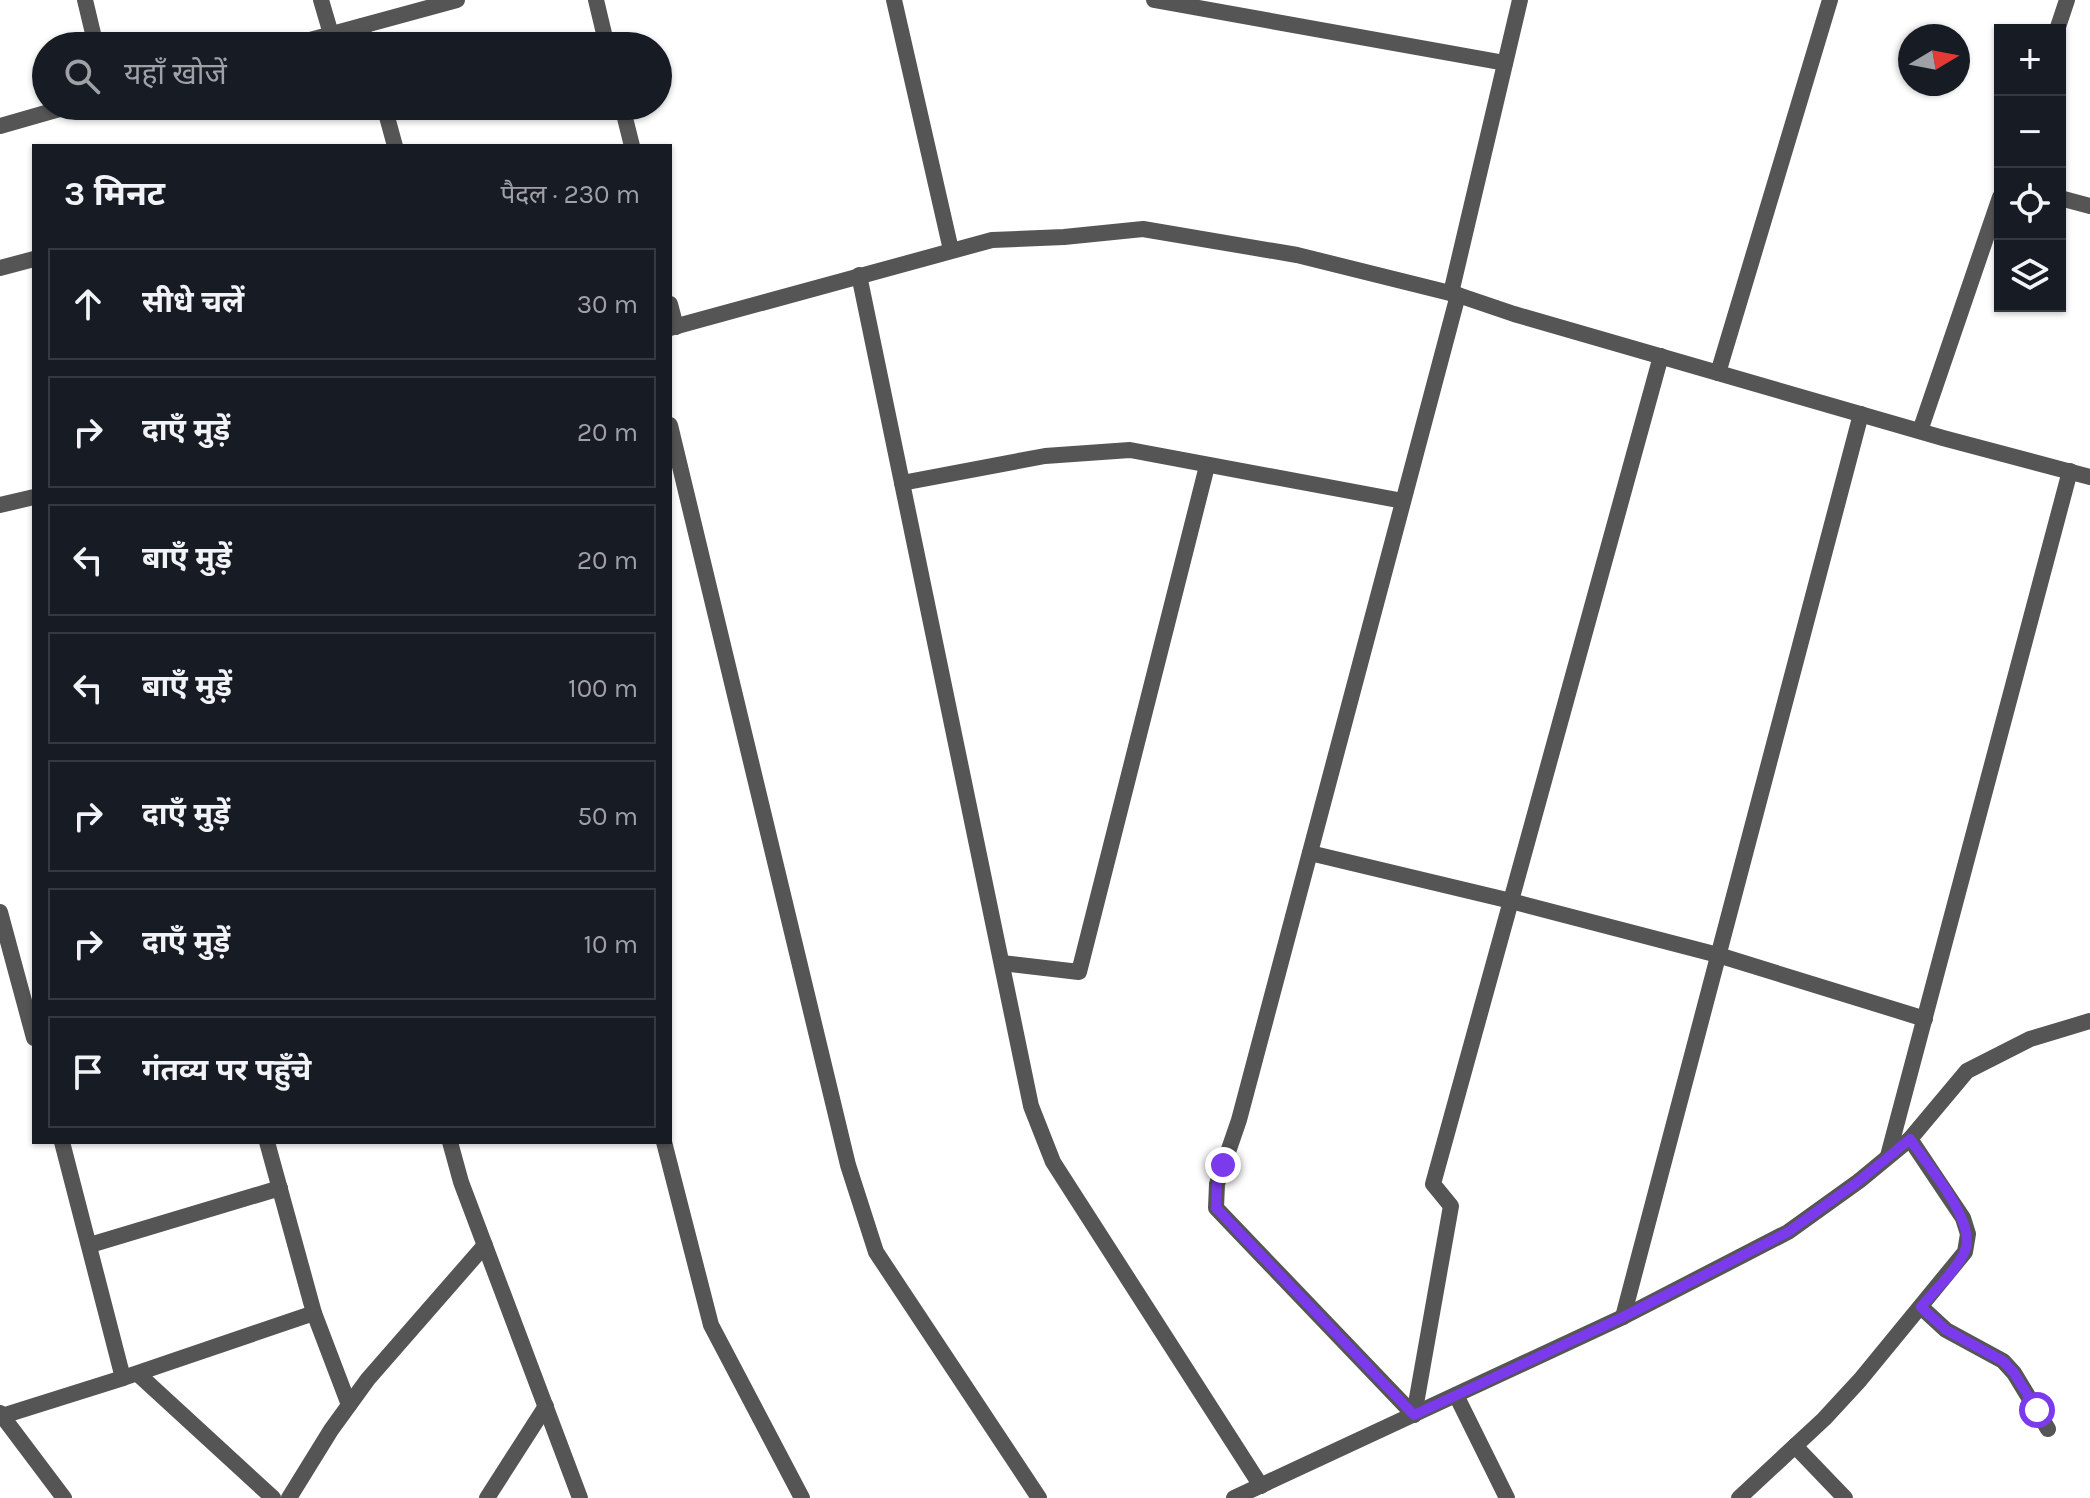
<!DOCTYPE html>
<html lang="hi">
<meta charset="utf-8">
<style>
body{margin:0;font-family:Karla,"Noto Sans Devanagari",sans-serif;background:#20242c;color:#f1f3f6}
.controls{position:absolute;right:24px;top:24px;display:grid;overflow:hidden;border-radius:0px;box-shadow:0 2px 6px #0004}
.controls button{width:72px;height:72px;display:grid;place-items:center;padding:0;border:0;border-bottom:2px solid #363941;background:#171b24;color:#f1f3f6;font:40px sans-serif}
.compass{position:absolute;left:1898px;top:24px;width:72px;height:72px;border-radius:50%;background:#171b24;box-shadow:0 2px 6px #0004;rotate:80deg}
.stop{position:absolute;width:24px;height:24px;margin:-18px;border:6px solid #7c3aed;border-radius:50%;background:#fff}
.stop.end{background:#7c3aed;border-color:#fff;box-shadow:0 2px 8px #0008}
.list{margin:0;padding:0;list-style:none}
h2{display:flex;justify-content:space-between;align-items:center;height:104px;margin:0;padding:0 32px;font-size:34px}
h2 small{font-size:26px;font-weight:400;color:#9ea1a6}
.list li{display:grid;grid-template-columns:52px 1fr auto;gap:24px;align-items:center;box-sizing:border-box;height:112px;margin:0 16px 16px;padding:0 16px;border:2px solid #363941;border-radius:0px}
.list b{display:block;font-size:30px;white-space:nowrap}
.list em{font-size:26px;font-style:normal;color:#9ea1a6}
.icon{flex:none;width:44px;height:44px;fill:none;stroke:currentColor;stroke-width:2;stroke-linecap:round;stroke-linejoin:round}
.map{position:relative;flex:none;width:2090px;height:1498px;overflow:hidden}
.search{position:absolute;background:#171b24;box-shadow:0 2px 6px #0004;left:32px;top:32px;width:640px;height:88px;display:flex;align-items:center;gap:20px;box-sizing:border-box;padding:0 28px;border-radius:44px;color:#9ea1a6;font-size:30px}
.panel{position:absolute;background:#171b24;box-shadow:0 2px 6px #0004;left:32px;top:144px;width:640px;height:1000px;border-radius:0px}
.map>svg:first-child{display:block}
</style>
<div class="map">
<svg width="2090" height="1498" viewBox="0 0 2090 1498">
<rect width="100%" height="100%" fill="#fff"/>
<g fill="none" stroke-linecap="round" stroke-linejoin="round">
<!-- minor -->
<g stroke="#555" stroke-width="16">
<polyline points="85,0 96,46"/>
<polyline points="321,0 331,34"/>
<polyline points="596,0 607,46"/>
<polyline points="894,0 951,250"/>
<polyline points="1154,0 1505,63"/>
<polyline points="362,26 367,46"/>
<polyline points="2057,30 2067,0"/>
<polyline points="288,46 457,0"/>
<polyline points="384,106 395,146"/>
<polyline points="622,106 632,146"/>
<polyline points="0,126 70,106"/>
<polyline points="2060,198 2090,206"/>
<polyline points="0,268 34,259"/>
<polyline points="859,275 1031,1106 1053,1162 1261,1486"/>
<polyline points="1451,293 1520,0"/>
<polyline points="670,304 676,327"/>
<polyline points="670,328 992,240 1064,237 1143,229 1297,255 1458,295 1514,314 1943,438 2090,477"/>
<polyline points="1718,373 1830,0"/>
<polyline points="670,425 848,1165 876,1252 1039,1498"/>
<polyline points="1920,431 2000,197"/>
<polyline points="902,483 1045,456 1130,450 1403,501"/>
<polyline points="0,505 34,497"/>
<polyline points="1310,853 1511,901 1718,955 1925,1019"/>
<polyline points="0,912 34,1038"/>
<polyline points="1002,963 1079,972 1207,466"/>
<polyline points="62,1142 123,1378 314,1313 267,1142"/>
<polyline points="450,1142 461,1182 580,1498"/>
<polyline points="664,1142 711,1325 802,1498"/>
<polyline points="1888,1156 2070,471"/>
<polyline points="90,1245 280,1188"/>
<polyline points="1921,1307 1946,1330 2003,1361 2014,1373 2048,1429"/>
<polyline points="314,1313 349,1405"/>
<polyline points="1623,1317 1861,414"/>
<polyline points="138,1374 273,1498"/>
<polyline points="1456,1395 1507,1498"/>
<polyline points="0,1413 64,1498"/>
<polyline points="1414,1415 1216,1208 1217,1184 1239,1120 1458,295"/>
<polyline points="1414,1415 1451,1206 1433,1184 1661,356"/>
<polyline points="2,1416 123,1378"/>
<polyline points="1795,1446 1845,1498"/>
<polyline points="289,1498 331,1430 368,1379 485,1245"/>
<polyline points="487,1498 546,1406"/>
<polyline points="1739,1498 1824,1419 1860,1380 1965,1252 1968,1234 1963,1218 1910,1139"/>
</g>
<!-- tertiary -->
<polyline stroke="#555" stroke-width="16" points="1234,1498 1623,1317 1788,1232 1859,1181 1910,1139 1967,1071 2030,1039 2090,1021"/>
</g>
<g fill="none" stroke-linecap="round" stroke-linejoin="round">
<!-- route -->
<path stroke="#7c3aed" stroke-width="10" d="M1223,1165L1217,1184L1216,1208L1414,1415L1623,1317L1788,1232L1859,1181L1910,1139C1926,1164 1980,1224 1964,1253C1955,1272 1935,1290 1921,1307L1946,1330L2003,1361L2014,1373L2037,1410"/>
</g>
</svg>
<div class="controls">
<button>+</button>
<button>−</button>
<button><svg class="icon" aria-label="locate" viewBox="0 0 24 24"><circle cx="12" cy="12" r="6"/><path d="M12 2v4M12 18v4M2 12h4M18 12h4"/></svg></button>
<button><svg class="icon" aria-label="layers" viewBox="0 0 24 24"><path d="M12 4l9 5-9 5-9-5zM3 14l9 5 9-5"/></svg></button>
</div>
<svg class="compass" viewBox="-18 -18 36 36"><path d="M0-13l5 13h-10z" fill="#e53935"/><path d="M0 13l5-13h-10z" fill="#9ea1a6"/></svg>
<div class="stop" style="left:2037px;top:1410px"></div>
<div class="stop end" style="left:1223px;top:1165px"></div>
<div class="search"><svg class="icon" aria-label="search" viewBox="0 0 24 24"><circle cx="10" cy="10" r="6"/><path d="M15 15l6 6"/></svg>यहाँ खोजें</div>
<section class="panel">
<h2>3 मिनट<small>पैदल · 230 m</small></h2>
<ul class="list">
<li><svg class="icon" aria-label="ahead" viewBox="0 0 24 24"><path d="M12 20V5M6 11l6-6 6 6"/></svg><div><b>सीधे चलें</b></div><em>30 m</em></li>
<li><svg class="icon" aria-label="right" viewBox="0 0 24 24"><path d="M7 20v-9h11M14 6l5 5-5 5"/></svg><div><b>दाएँ मुड़ें</b></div><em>20 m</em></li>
<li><svg class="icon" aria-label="left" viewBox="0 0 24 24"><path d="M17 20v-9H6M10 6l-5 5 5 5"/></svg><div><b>बाएँ मुड़ें</b></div><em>20 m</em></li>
<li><svg class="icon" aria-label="left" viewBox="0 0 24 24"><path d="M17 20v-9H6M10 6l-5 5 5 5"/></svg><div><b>बाएँ मुड़ें</b></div><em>100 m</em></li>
<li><svg class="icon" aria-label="right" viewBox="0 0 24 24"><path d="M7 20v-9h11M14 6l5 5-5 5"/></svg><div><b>दाएँ मुड़ें</b></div><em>50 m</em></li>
<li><svg class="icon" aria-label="right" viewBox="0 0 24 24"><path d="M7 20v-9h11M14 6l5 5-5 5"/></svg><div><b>दाएँ मुड़ें</b></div><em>10 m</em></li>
<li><svg class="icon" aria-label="arrive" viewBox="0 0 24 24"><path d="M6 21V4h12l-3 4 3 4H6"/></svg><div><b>गंतव्य पर पहुँचे</b></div></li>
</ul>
</section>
</div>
